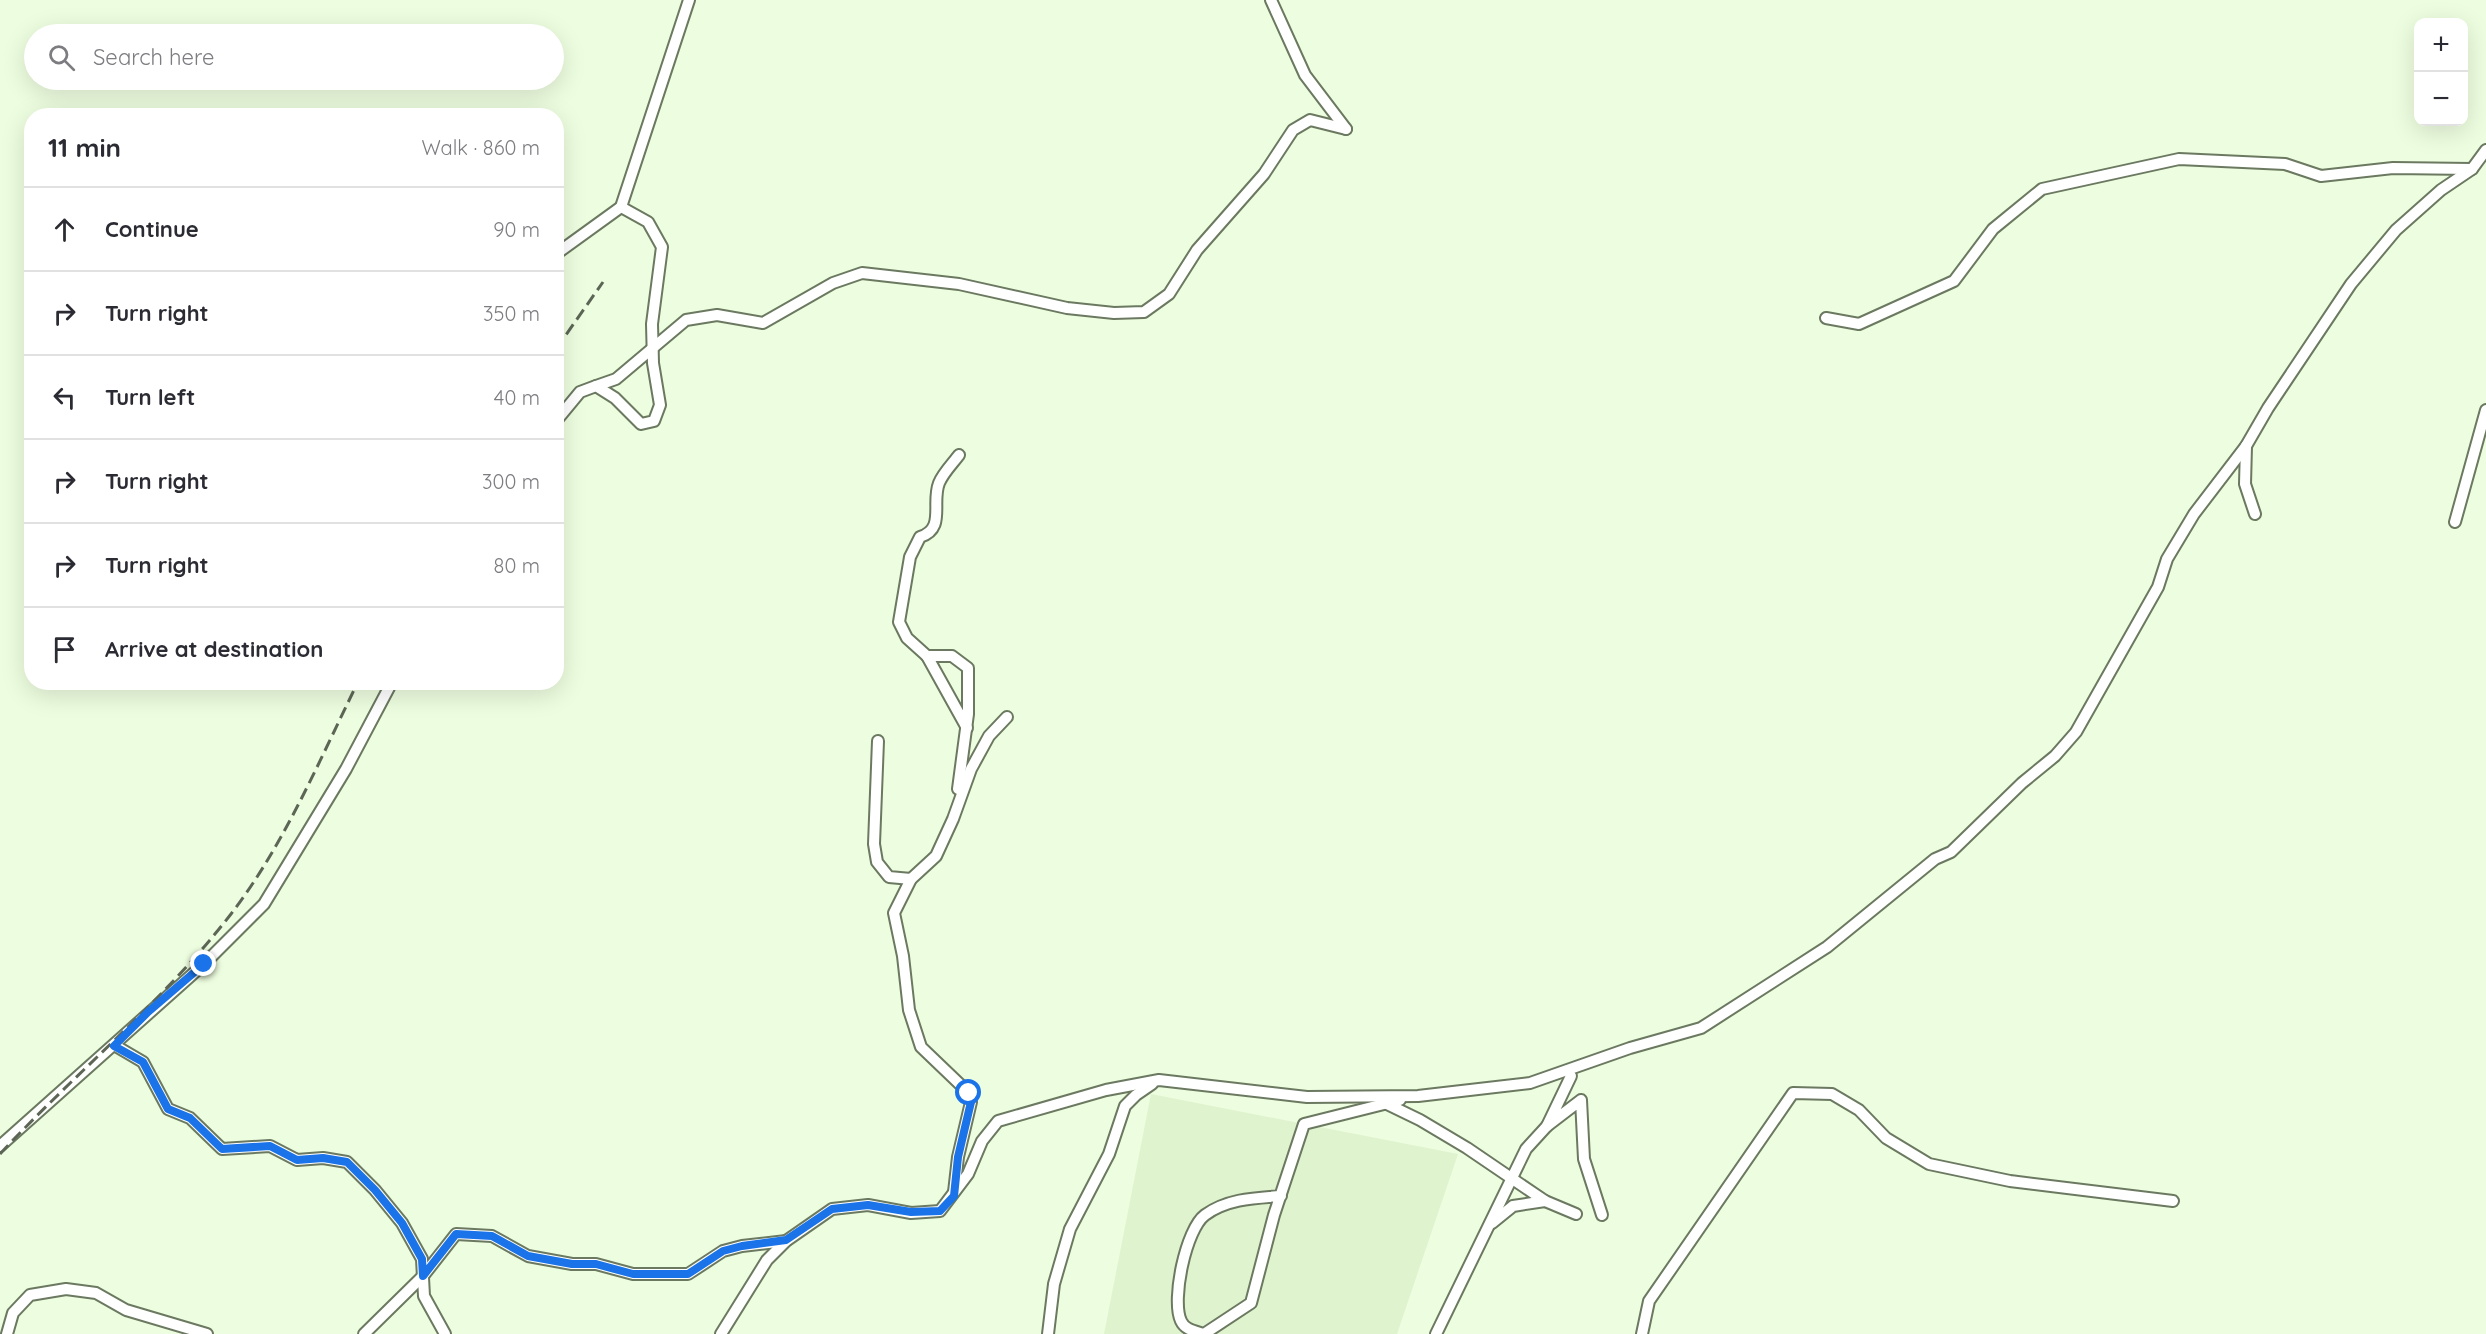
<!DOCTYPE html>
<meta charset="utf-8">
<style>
body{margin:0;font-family:Quicksand,sans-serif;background:#f7f7f7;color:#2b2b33}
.controls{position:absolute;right:18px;top:18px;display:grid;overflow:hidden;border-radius:12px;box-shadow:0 6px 24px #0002}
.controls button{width:54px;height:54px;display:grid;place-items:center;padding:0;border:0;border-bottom:2px solid #e1e1e2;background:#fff;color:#2b2b33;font:30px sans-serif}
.stop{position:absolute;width:18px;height:18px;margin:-14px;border:4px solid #1a73e8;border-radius:50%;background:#fff}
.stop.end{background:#1a73e8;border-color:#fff;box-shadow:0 2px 6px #0008}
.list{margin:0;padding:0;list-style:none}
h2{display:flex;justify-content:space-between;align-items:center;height:78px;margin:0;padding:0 24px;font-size:26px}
h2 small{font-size:20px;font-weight:400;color:#7c7c81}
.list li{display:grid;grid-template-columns:39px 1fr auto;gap:18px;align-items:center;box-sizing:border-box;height:84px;padding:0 24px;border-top:2px solid #e1e1e2}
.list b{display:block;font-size:22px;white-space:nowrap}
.list em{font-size:20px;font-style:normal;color:#7c7c81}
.icon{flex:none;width:33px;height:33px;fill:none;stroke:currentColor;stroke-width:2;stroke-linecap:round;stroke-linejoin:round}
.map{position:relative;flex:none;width:2486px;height:1334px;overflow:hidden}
.search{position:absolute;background:#fff;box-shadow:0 6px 24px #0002;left:24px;top:24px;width:540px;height:66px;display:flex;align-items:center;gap:15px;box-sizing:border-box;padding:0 21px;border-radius:33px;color:#7c7c81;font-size:22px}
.panel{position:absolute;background:#fff;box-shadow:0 6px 24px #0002;left:24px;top:108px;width:540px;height:582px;border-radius:24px}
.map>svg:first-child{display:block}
</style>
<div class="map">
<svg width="2486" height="1334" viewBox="0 0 2486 1334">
<rect width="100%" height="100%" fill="#edfddf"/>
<!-- built -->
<polygon fill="#dff3cf" points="1151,1094 1458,1154 1397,1334 1104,1334"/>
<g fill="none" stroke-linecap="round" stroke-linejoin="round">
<!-- minor casing -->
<g stroke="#6b7960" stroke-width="14">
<g id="minor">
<polyline points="1271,0 1305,75 1346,129"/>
<polyline points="556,254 621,207"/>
<polyline points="1826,318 1859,324 1954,281 1993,229 2042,189 2179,159 2285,164 2321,176 2393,168 2472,169"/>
<polyline points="596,386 616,379 686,320 717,315 763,323 833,283 862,273 959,284 1067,308 1114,313 1144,312 1169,294 1197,250 1264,174 1293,130 1310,120 1346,129"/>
<polyline points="556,421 580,392 596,386 615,398 641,424 654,421 660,405 653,363 652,324 662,247 648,222 621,207 689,0"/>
<polyline points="2246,446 2245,484 2255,514"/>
<polyline points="2455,522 2486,410"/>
<polyline points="927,656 967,728"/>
<polyline points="878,741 874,844 877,862 889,877 911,879"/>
<path d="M958,789L968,714V668L952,656H927L907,638L899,622L910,557L920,537C946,529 931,503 939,483C943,473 953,463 959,455"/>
<polyline points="114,1045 143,1062 168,1109 190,1118 222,1149 270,1146 297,1160 323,1158 347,1162 375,1190 402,1223 422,1259 424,1296 445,1334"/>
<polyline points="1571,1076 1547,1126 1581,1100 1584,1159 1602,1215"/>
<polyline points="1387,1104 1420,1120 1467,1148 1545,1201 1576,1214"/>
<polyline points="0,1146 204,964 264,904 346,769 392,682"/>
<polyline points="954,1192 958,1157 971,1102 969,1093 921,1047 909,1010 903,956 894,913 911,879 936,856 953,819 971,769 989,736 1007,717"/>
<path d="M1281,1196C1254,1198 1227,1199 1205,1215C1186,1229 1171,1300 1181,1321C1185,1330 1195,1331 1204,1334L1251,1303L1274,1215L1304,1124L1400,1100"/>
<polyline points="1492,1223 1513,1206 1545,1201"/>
<polyline points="7,1334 13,1313 30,1295 66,1289 96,1293 126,1310 207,1334"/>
<polyline points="364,1334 423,1276 456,1234 492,1236 528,1256 572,1264 596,1264 633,1274 688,1274 723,1251 742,1246 786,1241"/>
<polyline points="721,1334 767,1260 786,1241 832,1209 868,1205 911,1213 940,1211 968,1174 982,1141 998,1121 1106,1090 1159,1080 1307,1097 1418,1096 1530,1083 1630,1048 1701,1028 1827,947 1935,859 1951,852 2022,783 2055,756 2076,732 2158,587 2167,559 2194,514 2246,446 2268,408 2351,284 2396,230 2441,190 2472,169 2486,150"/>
<polyline points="1048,1334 1054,1284 1070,1229 1109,1154 1125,1106 1136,1095 1152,1084"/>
<polyline points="1436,1334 1526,1149 1547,1126"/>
<polyline points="1642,1334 1649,1301 1793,1093 1832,1094 1859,1110 1886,1138 1929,1164 2010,1181 2173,1201"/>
</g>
</g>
<!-- minor -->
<use href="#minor" stroke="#fff" stroke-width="10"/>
<!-- rail -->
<g stroke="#5d6656" stroke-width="3" stroke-dasharray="12 6" stroke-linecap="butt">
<polyline points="556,349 603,282"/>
<path d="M0,1154C75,1073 163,1002 231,914C284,845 319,761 358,682"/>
</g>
</g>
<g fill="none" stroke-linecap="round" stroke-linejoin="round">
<!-- route -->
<polyline stroke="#1a73e8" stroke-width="8" points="204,964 148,1012 114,1046 143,1062 168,1109 190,1118 222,1149 270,1146 297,1160 323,1158 347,1162 375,1190 402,1223 422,1259 423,1276 456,1234 492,1236 528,1256 572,1264 596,1264 633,1274 688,1274 723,1251 742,1246 786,1240 832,1209 868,1205 911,1212 940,1211 954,1196 958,1157 971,1102 969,1093"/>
</g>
</svg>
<div class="controls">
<button>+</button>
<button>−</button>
</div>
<div class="stop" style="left:969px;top:1093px"></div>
<div class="stop end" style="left:204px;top:964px"></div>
<div class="search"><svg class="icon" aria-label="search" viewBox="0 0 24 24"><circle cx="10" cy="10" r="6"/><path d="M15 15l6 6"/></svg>Search here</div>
<section class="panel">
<h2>11 min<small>Walk · 860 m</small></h2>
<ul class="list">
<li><svg class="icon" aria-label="ahead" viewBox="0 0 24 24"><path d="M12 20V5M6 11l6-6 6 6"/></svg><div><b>Continue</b></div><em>90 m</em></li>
<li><svg class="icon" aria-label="right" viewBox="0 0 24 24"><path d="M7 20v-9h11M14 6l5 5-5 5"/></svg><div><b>Turn right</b></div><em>350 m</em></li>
<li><svg class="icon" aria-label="left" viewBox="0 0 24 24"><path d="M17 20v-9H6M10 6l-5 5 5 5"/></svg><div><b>Turn left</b></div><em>40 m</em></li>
<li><svg class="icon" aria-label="right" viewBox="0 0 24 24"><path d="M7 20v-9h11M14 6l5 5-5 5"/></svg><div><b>Turn right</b></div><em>300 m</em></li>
<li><svg class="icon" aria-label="right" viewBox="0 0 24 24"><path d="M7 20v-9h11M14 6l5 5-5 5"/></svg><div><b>Turn right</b></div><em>80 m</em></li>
<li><svg class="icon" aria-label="arrive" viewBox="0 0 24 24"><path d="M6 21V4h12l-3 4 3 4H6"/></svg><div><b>Arrive at destination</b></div></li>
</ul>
</section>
</div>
